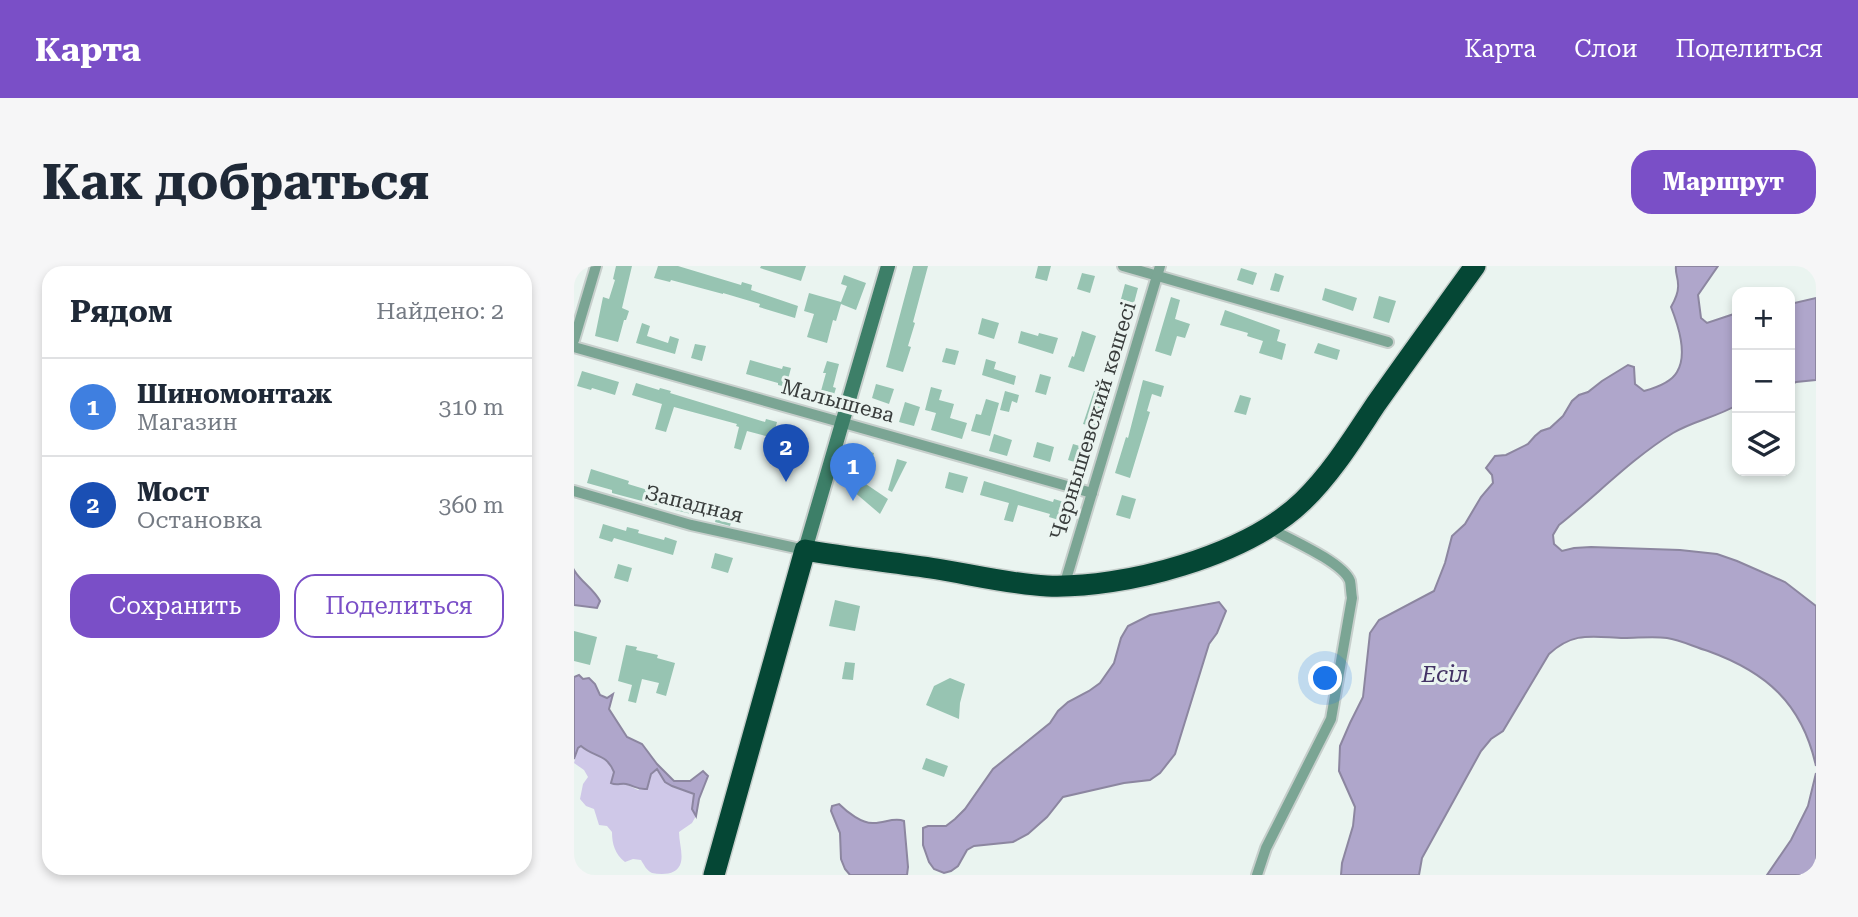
<!DOCTYPE html>
<html lang="ru">
<meta charset="utf-8">
<style>
body{margin:0;font-family:"Roboto Serif",serif;background:#f6f6f7;color:#1f2937}
.controls{position:absolute;right:21px;top:21px;display:grid;overflow:hidden;border-radius:14px;box-shadow:0 4px 10px #0003}
.controls button{width:63px;height:63px;display:grid;place-items:center;padding:0;border:0;border-bottom:2px solid #e0e1e3;background:#fff;color:#1f2937;font:35px sans-serif}
.you{position:absolute;left:752px;top:413px;width:24px;height:24px;margin:-18px;border:5px solid #fff;border-radius:50%;background:#1a73e8;box-shadow:0 0 0 10px #1a73e833}
.badge{display:grid;place-items:center;width:46px;height:46px;border-radius:50%;background:#7a4fc7;color:#fff;font-size:23px;font-weight:700}
.pin{position:absolute;translate:-50% -58px;filter:drop-shadow(0 2px 4px #0008)}
.pin::after{content:'';position:absolute;top:37px;width:24px;height:21px;background:inherit;clip-path:polygon(0 0,100% 0,50% 100%)}
.list{margin:0;padding:0;list-style:none}
h2{display:flex;justify-content:space-between;align-items:center;height:91px;margin:0;padding:0 28px;font-size:30px}
h2 small{font-size:23px;font-weight:400;color:#747a83}
.list li{display:grid;grid-template-columns:46px 1fr auto;gap:21px;align-items:center;box-sizing:border-box;height:98px;padding:0 28px;border-top:2px solid #e0e1e3}
.list b{display:block;font-size:26px;white-space:nowrap}
.list p{margin:0;font-size:23px;white-space:nowrap;color:#747a83}
.list em{font-size:23px;font-style:normal;color:#747a83}
.actions{display:flex;gap:14px;padding:21px 28px}
.actions a{flex:1;padding:16px 0;border:2px solid #7a4fc7;border-radius:21px;text-align:center;font-size:24px;color:#7a4fc7}
.actions .main{background:#7a4fc7;color:#fff}
.icon{flex:none;width:38px;height:38px;fill:none;stroke:currentColor;stroke-width:2;stroke-linecap:round;stroke-linejoin:round}
.map{position:relative;flex:none;width:1242px;height:609px;overflow:hidden;border-radius:21px}
header{display:flex;align-items:center;gap:42px;box-sizing:border-box;height:98px;padding:0 35px;background:#7a4fc7;color:#fff}
header strong{font-size:33px}
nav{display:flex;gap:38px;margin-inline-start:auto;font-size:24px}
.intro{display:flex;align-items:center;justify-content:space-between;box-sizing:border-box;height:168px;padding:0 42px}
h1{margin:0;font-size:49px}
.button{padding:18px 32px;border-radius:21px;background:#7a4fc7;color:#fff;font-size:24px;font-weight:700}
main{display:flex;gap:42px;padding:0 42px}
aside{flex:1;background:#fff;border-radius:21px;box-shadow:0 4px 10px #0003}
.map>svg:first-child{display:block}
</style>
<header>
<strong>Карта</strong>
<nav><a>Карта</a><a>Слои</a><a>Поделиться</a></nav>
</header>
<div class="intro"><h1>Как добраться</h1><a class="button">Маршрут</a></div>
<main>
<aside>
<h2>Рядом<small>Найдено: 2</small></h2>
<ul class="list">
<li><span class="badge" style="background:#3f7fe0">1</span><div><b>Шиномонтаж</b><p>Магазин</p></div><em>310 m</em></li>
<li><span class="badge" style="background:#1a4fb4">2</span><div><b>Мост</b><p>Остановка</p></div><em>360 m</em></li>
</ul>
<div class="actions"><a class="main">Сохранить</a><a>Поделиться</a></div>
</aside>
<div class="map">
<svg width="1242" height="609" viewBox="0 0 1242 609">
<rect width="100%" height="100%" fill="#eaf4f0"/>
<!-- green -->
<path fill="#cfc8e8" d="M7,480C22,492 31,487 40,506L37,517L41,519L49,517L64,524L76,515L77,508L83,502C97,525 98,519 120,528L118,543L122,550L118,557L105,566C105,576 109,587 107,596C104,609 89,609 78,607C73,605 70,599 67,594L59,593L51,596C41,588 38,578 38,566L33,560L25,559L20,543L12,540L6,533L9,518L14,511L10,504L0,497L4,482Z"/>
<!-- water -->
<g fill="#afa6cb" stroke="#8c86a0" stroke-width="2">
<path d="M1102,0H1144L1124,29L1127,52L1133,57L1163,47V139C1143,151 1119,155 1099,167C1057,193 1023,229 985,259L979,269L980,278L988,285L1000,282L1017,281L1106,284L1143,288L1163,295L1211,316L1242,340V500C1228,437 1192,406 1134,385C1120,381 1107,374 1093,372C1079,370 1064,372 1050,372C1018,371 1000,365 975,388L929,465L917,473L907,485L848,592L845,609H767L768,597L779,560L781,541L765,505L766,480L776,457L789,431L796,367L805,354L860,325L871,297L878,270L891,258L907,231L919,217L918,209L912,202L921,190L932,189L954,178L961,170L967,165L976,162L989,150L998,135L1005,129L1014,126L1028,115L1054,99L1060,101L1061,118L1070,125C1081,122 1097,117 1103,106C1114,88 1104,59 1097,41C1101,34 1105,26 1104,18C1104,11 1101,7 1102,0Z"/>
<polygon points="1242,32 1242,114 1222,116 1216,119 1216,38"/>
<path d="M0,304C7,316 19,322 26,335L23,342L0,339Z"/>
<polygon points="645,336 652,345 643,367 635,378 601,488 586,507 576,514 550,517 489,531 473,551 454,568 439,576 400,580 393,584 384,600 377,605 370,607 360,603 355,596 349,579 349,562 354,560 372,560 381,553 391,543 419,503 476,457 484,445 494,436 515,425 526,417 540,397 547,372 554,360 576,349"/>
<path d="M5,409L9,413L15,412L21,418L26,429L33,432L39,428L35,443L53,471L68,478L83,498L100,515H116L129,505L134,510L125,533L122,550L118,543L120,528L98,520L91,516L83,503L77,508L73,523C63,524 61,520 52,518C46,517 43,520 37,517L40,506C32,487 21,492 7,480L4,482L0,493V411Z"/>
<polygon points="1242,507 1242,609 1193,609 1217,574 1234,540"/>
<path d="M265,538C273,546 288,558 300,557C311,557 320,551 330,555L334,601L333,609H276L271,603L267,593L266,567L257,545L258,540Z"/>
</g>
<!-- building -->
<g fill="#97c4b2">
<polygon points="42,0 58,0 48,42 55,45 52,54 50,54 44,76 21,70 29,31 35,33 41,14 39,13"/>
<polygon points="84,0 104,0 167,19 168,16 178,19 177,24 224,40 221,52 185,41 186,38 149,27 149,28 97,14 96,16 80,12"/>
<polygon points="187,0 232,0 227,15 186,2"/>
<polygon points="339,0 354,0 339,56 341,57 334,80 337,81 329,106 312,101"/>
<polygon points="464,0 477,0 473,15 461,12"/>
<polygon points="667,2 683,7 679,19 663,14"/>
<polygon points="508,7 521,10 516,27 503,23"/>
<polygon points="701,7 710,10 705,26 696,24"/>
<polygon points="270,9 292,17 282,44 267,38 262,55 259,54 253,77 233,71 240,48 230,45 235,27 267,36 273,20 267,18"/>
<polygon points="551,18 564,22 560,37 547,33"/>
<polygon points="751,22 783,32 779,45 748,34"/>
<polygon points="805,30 822,35 815,57 799,52"/>
<polygon points="597,31 606,34 601,53 616,58 611,72 603,70 597,90 581,85"/>
<polygon points="651,44 706,64 703,75 712,78 708,94 685,87 689,75 673,70 674,67 646,59"/>
<polygon points="408,52 425,57 420,73 404,68"/>
<polygon points="68,57 76,60 73,70 94,77 96,70 105,73 101,88 62,77"/>
<polygon points="447,65 464,70 465,67 484,72 479,88 444,77"/>
<polygon points="508,65 522,70 510,106 494,101 498,90 500,91"/>
<polygon points="744,77 766,84 763,94 740,87"/>
<polygon points="121,78 132,80 128,95 117,92"/>
<polygon points="372,82 385,85 381,99 368,96"/>
<polygon points="412,93 422,96 420,103 442,110 440,119 408,109"/>
<polygon points="176,94 208,103 209,100 217,102 212,121 204,119 204,117 172,108"/>
<polygon points="253,95 265,98 259,121 262,122 258,135 245,132 252,107 249,107"/>
<polygon points="8,105 45,116 41,129 18,122 17,124 3,120"/>
<polygon points="466,108 477,111 472,129 461,126"/>
<polygon points="569,114 590,120 587,131 578,128 573,145 576,146 556,212 541,207 552,171 554,172"/>
<polygon points="62,117 85,124 86,122 97,125 96,127 191,156 192,153 203,156 199,172 173,165 167,184 160,182 165,161 162,160 163,158 100,141 92,166 81,163 88,138 58,129"/>
<polygon points="302,118 320,123 315,138 298,132"/>
<polygon points="357,121 368,124 365,134 380,138 376,152 393,157 388,173 357,164 362,147 351,144"/>
<polygon points="431,125 445,129 443,137 438,135 435,146 426,144"/>
<polygon points="520,125 531,128 521,161 509,158"/>
<polygon points="666,129 677,132 672,149 660,146"/>
<polygon points="412,133 425,137 416,170 397,165 402,148 407,149"/>
<polygon points="331,136 346,141 340,160 325,156"/>
<polygon points="420,168 438,174 433,190 415,185"/>
<polygon points="463,176 480,181 476,196 459,191"/>
<polygon points="499,178 509,181 504,197 494,194"/>
<polygon points="285,183 300,187 297,198 282,194"/>
<polygon points="323,193 333,196 318,226 314,224"/>
<polygon points="17,203 55,215 54,218 87,228 83,239 38,227 38,224 13,217"/>
<polygon points="375,206 394,211 389,227 371,222"/>
<polygon points="283,212 314,233 306,248 279,225"/>
<polygon points="410,215 479,236 480,233 493,237 488,255 475,251 476,248 444,239 439,256 430,254 435,237 406,229"/>
<polygon points="548,229 562,233 556,253 542,249"/>
<polygon points="105,232 120,236 117,248 101,244"/>
<polygon points="144,245 159,250 156,260 141,256"/>
<polygon points="29,258 52,265 53,261 65,264 64,267 90,274 91,271 103,275 99,289 40,272 38,276 25,272"/>
<polygon points="141,287 159,292 154,307 137,302"/>
<polygon points="44,298 58,302 54,316 40,312"/>
<polygon points="261,334 286,340 281,365 255,360"/>
<polygon points="0,365 23,371 16,399 0,395"/>
<polygon points="52,379 63,381 62,384 84,389 83,392 101,397 92,430 82,427 85,417 68,413 62,437 54,435 58,419 44,415"/>
<polygon points="271,396 281,397 279,414 268,413"/>
<polygon points="376,412 391,418 386,437 385,453 352,439 360,420"/>
<polygon points="352,492 374,500 370,511 348,503"/>
</g>
<g fill="none" stroke-linecap="round" stroke-linejoin="round">
<!-- street casing -->
<g stroke="#c7cfcc" stroke-width="14">
<g id="street">
<polyline points="549,0 814,76"/>
<polyline points="0,74 22,0"/>
<polyline points="0,81 518,227"/>
<polyline points="0,225 117,259 231,284"/>
<polyline points="490,320 586,0"/>
<path d="M683,609L692,582L757,453L778,332C777,327 777,320 776,315C769,296 713,272 695,262"/>
</g>
</g>
<!-- secondary casing -->
<g stroke="#c7cfcc" stroke-width="18">
<polyline id="secondary" points="231,284 314,0"/>
</g>
<!-- highway casing -->
<g stroke="#c7cfcc" stroke-width="24">
<path id="highway" d="M140,609L231,284C275,292 319,296 363,303C399,309 436,318 473,320C550,323 672,290 729,235C758,207 780,171 802,138C835,91 868,46 901,0"/>
</g>
<!-- street -->
<use href="#street" stroke="#7ba594" stroke-width="10"/>
<!-- secondary -->
<use href="#secondary" stroke="#3d7f68" stroke-width="14"/>
<!-- highway -->
<use href="#highway" stroke="#054735" stroke-width="21"/>
</g>
<g text-anchor="middle" dominant-baseline="central" stroke-width="6" stroke-linejoin="round" paint-order="stroke">
<!-- street labels -->
<g font-size="21" fill="#393d3c" stroke="#eaf4f0">
<text transform="translate(264 135) rotate(15)">Малышева</text>
<text transform="translate(519 155) rotate(-73)">Чернышевский көшесі</text>
<text transform="translate(120 238) rotate(14)">Западная</text>
</g>
<!-- water labels -->
<g font-size="23" font-style="italic" fill="#433365" stroke="#eaf4f0">
<text x="871" y="408">Есіл</text>
</g>
</g>
</svg>
<div class="controls">
<button>+</button>
<button>−</button>
<button><svg class="icon" aria-label="layers" viewBox="0 0 24 24"><path d="M12 4l9 5-9 5-9-5zM3 14l9 5 9-5"/></svg></button>
</div>
<div class="you"></div>
<div class="pin badge" style="left:279px;top:235px;background:#3f7fe0">1</div>
<div class="pin badge" style="left:212px;top:216px;background:#1a4fb4">2</div>
</div>
</main>
